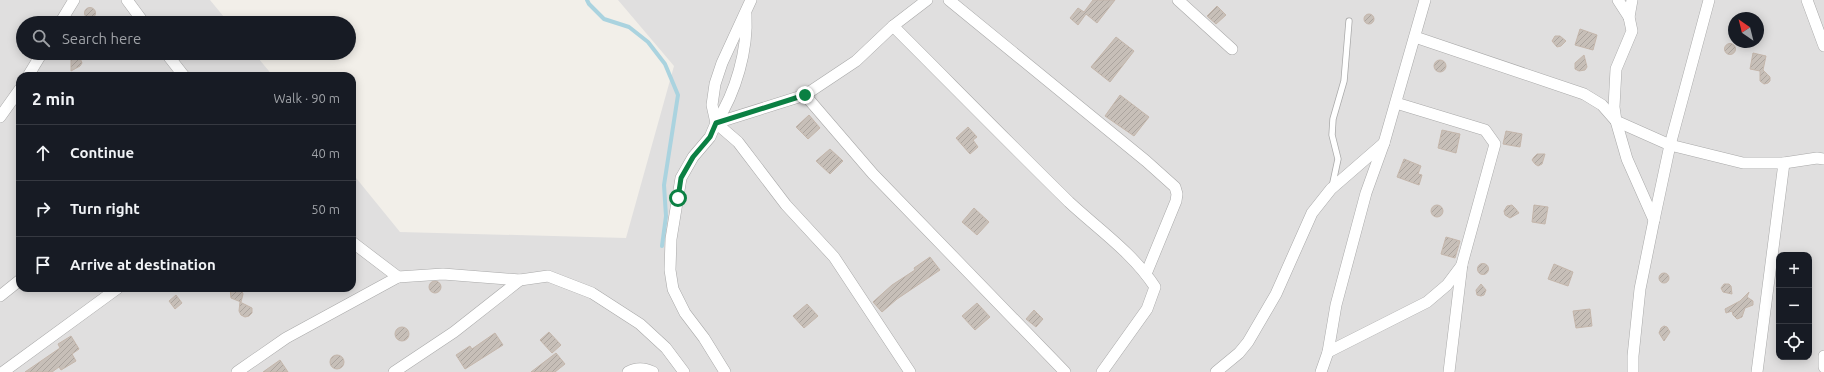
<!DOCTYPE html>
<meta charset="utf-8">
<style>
body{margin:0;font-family:Ubuntu,sans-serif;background:#20242c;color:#f1f3f6}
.controls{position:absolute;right:12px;bottom:12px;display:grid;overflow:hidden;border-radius:8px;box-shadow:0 2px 10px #0003}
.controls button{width:36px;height:36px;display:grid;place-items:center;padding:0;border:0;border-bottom:1px solid #363941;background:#171b24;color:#f1f3f6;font:20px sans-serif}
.compass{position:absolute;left:1728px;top:12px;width:36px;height:36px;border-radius:50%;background:#171b24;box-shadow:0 2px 10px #0003;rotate:325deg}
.stop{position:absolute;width:12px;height:12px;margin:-9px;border:3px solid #0b8043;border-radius:50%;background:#fff}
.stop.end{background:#0b8043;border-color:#fff;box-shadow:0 1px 4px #0008}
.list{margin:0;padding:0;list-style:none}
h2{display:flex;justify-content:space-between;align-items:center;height:52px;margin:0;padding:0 16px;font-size:17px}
h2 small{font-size:13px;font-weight:400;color:#9ea1a6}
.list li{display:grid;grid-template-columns:26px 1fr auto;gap:12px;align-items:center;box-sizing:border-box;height:56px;padding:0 16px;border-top:1px solid #363941}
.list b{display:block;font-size:15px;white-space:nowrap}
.list em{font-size:13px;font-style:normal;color:#9ea1a6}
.icon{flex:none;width:22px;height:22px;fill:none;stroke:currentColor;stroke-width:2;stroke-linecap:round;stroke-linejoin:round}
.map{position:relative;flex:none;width:1824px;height:372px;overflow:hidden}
.search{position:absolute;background:#171b24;box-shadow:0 2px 10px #0003;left:16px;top:16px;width:340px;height:44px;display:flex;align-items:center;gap:10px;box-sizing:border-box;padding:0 14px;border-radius:22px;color:#9ea1a6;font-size:15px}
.panel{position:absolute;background:#171b24;box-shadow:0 2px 10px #0003;left:16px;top:72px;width:340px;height:220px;border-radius:12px}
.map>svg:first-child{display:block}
</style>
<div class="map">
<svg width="1824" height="372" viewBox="0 0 1824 372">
<defs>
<pattern id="building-hatch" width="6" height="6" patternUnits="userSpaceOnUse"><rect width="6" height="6" fill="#c7bfb8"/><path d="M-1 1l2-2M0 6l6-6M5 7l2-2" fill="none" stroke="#aba49e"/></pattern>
</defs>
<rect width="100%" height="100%" fill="#f2efe9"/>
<!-- residential -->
<path fill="#e0dfdf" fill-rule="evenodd" d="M0,0H210L229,23H23V53H254L273,76H20V288H352V173L400,232L626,238L674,66L618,0H1824V372H0ZM1734,18H1758V42H1734ZM1779,255H1809V357H1779Z"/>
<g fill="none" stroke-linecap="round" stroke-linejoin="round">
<!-- stream -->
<polyline stroke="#aad3df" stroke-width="4" points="587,0 589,4 604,19 629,27 648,42 665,64 678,95 664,185 666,216 662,246"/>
</g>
<!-- building -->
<g fill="url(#building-hatch)" stroke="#c4b6ab">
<polygon points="1093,0 1115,0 1097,23 1086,14 1078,25 1070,18 1078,8 1084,12"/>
<polygon points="1217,6 1226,15 1216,24 1207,16"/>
<circle cx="90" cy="13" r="5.5"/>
<circle cx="1369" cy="19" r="5"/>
<polygon points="1580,29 1597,35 1593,50 1575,45"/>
<polygon points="1555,36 1560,36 1566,41 1561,46 1557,47 1552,41"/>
<polygon points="1116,37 1134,51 1110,82 1091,67"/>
<circle cx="1730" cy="49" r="5.5"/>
<polygon points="1753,53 1766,56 1763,70 1770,77 1770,81 1768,83 1764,84 1760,81 1760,71 1750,69"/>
<polygon points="1584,55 1587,67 1585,70 1579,71 1575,69 1575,63"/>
<polygon points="75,56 80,58 82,63 80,66 71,71 71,60"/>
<circle cx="1440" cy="66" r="6"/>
<polygon points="1120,95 1149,117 1134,136 1105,116"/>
<polygon points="809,115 820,128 808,139 796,127"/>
<polygon points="968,127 977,137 973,140 978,147 970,154 956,138"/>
<polygon points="1442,130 1460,134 1456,153 1438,148"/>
<polygon points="1506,131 1522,134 1520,147 1503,144"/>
<polygon points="830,149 843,161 830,174 816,161"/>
<polygon points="1545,154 1542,164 1538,166 1535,164 1532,160 1534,157 1537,154"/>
<polygon points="1404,159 1421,166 1418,174 1422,175 1419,185 1397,177"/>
<circle cx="1437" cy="211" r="6"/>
<polygon points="1512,205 1515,208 1519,213 1510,218 1505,215 1504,211 1507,206"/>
<polygon points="1534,205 1548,207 1545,224 1532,222"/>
<polygon points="974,208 989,222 977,235 962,222"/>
<polygon points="1446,237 1460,241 1455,258 1441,254"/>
<polygon points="930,257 940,270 897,299 882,312 873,302 892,285 915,270 914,268"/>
<circle cx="1483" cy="269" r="5.5"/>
<polygon points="1554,264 1573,272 1568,286 1548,279"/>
<circle cx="1664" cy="278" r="5"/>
<circle cx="435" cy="287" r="6"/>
<polygon points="1481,284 1486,290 1484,295 1481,296 1477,295 1476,290"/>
<polygon points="1724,284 1729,284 1731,286 1732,294 1723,292 1721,288"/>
<polygon points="230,288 241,288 243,294 241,302 231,298"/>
<polygon points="1749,292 1747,297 1753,301 1753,305 1745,308 1742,317 1737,319 1733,315 1732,311 1726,313 1725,309 1740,301"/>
<polygon points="176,295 182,303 175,309 169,301"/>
<polygon points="240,302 252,308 252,313 249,316 245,317 241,315 239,311"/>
<polygon points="977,303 990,317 975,330 962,316"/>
<polygon points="807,304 818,316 804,328 793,316"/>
<polygon points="1590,309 1592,326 1576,328 1573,311"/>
<polygon points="1034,310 1043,319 1036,327 1026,319"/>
<polygon points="1664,326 1667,327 1670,332 1664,341 1659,333 1661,328"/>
<circle cx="402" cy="334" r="7"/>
<polygon points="549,332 561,345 552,353 540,340"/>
<polygon points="495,333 503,345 465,369 456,355 470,346 472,349"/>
<polygon points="71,336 79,349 72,354 76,361 61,370 59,367 52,372 25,372 60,348 58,344"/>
<polygon points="556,353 565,364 555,372 531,372"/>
<circle cx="337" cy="362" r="7"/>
<polygon points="280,360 288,372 263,372"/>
</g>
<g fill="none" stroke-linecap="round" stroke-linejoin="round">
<!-- lane casing -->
<g stroke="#a9a9a9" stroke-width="7">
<polyline id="lane" points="1332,187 1338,159 1332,135 1333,119 1344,81 1349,21"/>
</g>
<!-- street casing -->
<g stroke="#a9a9a9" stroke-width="12">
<g id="street">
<polyline points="127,0 144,23"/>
<polyline points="751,0 722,63 715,84 712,105 716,123 738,142 786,205 834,257 910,372"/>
<polyline points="949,0 1146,161 1175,187 1177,194 1176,201 1146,274"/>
<polyline points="1178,0 1232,49"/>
<polyline points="1618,0 1629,17 1632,31 1616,69 1614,107 1616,121 1627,159 1654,220 1640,289 1633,356 1633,372"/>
<polyline points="1807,0 1824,46"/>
<polyline points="1629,17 1632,0"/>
<polyline points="60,23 74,0"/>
<path d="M893,26C952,85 1010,144 1069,202C1098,229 1133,253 1155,287L1147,309L1102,372"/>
<polyline points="1415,37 1584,94 1602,105 1616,121 1670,145 1743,163 1784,163 1817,158 1824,159"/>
<polyline points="166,53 184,76"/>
<polyline points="28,76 42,53"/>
<polyline points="805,95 873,174 1065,372"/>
<polyline points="1396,103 1485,130 1495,144 1462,264 1449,372"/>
<polyline points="0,117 20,89"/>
<path d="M716,123C736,92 748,50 746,14"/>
<polyline points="1654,220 1670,145 1709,0"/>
<polyline points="398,277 443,274 520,280 548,276 592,293 640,324 666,348 684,372"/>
<polyline points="0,296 20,280"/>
<polyline points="1328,352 1427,302 1447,285 1462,265"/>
<polyline points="1824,356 1824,367"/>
<polyline points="3,372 118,288"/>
<polyline points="237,372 286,338 398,277 352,242"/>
<polyline points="394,372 454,332 520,280"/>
<path d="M628,372C637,367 645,368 653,372"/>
<polyline points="725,372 704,338 685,313 673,289 670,270 671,239 681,178 693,157 710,137 716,123 805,95 856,61 893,26 927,0"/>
<polyline points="1216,372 1239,353 1248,342 1276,294 1312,213 1331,189 1384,143"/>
<polyline points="1321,372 1328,352 1336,305 1366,193 1384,143 1425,0"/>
<polyline points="1757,372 1784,163"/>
</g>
</g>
<!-- lane -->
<use href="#lane" stroke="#fff" stroke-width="5.5"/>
<!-- street -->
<use href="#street" stroke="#fff" stroke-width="11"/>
</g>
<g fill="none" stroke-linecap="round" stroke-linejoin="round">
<!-- route -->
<polyline stroke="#0b8043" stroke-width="5" points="678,198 681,178 693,157 710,137 716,123 805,95"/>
</g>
</svg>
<div class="controls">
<button>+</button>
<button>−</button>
<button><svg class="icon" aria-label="locate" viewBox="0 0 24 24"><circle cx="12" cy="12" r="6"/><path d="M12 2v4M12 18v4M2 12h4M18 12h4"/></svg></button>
</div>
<svg class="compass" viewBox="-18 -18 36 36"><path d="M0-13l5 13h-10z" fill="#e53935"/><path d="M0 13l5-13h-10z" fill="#9ea1a6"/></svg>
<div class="stop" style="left:678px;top:198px"></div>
<div class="stop end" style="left:805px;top:95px"></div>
<div class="search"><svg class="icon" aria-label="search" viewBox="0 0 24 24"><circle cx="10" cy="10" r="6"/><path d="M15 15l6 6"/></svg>Search here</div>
<section class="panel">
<h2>2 min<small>Walk · 90 m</small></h2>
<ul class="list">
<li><svg class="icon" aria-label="ahead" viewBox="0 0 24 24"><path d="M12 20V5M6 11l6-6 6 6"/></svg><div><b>Continue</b></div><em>40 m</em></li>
<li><svg class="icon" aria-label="right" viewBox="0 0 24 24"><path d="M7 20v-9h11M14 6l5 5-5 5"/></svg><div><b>Turn right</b></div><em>50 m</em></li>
<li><svg class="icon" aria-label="arrive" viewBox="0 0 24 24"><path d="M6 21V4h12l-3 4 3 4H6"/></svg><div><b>Arrive at destination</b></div></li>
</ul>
</section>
</div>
